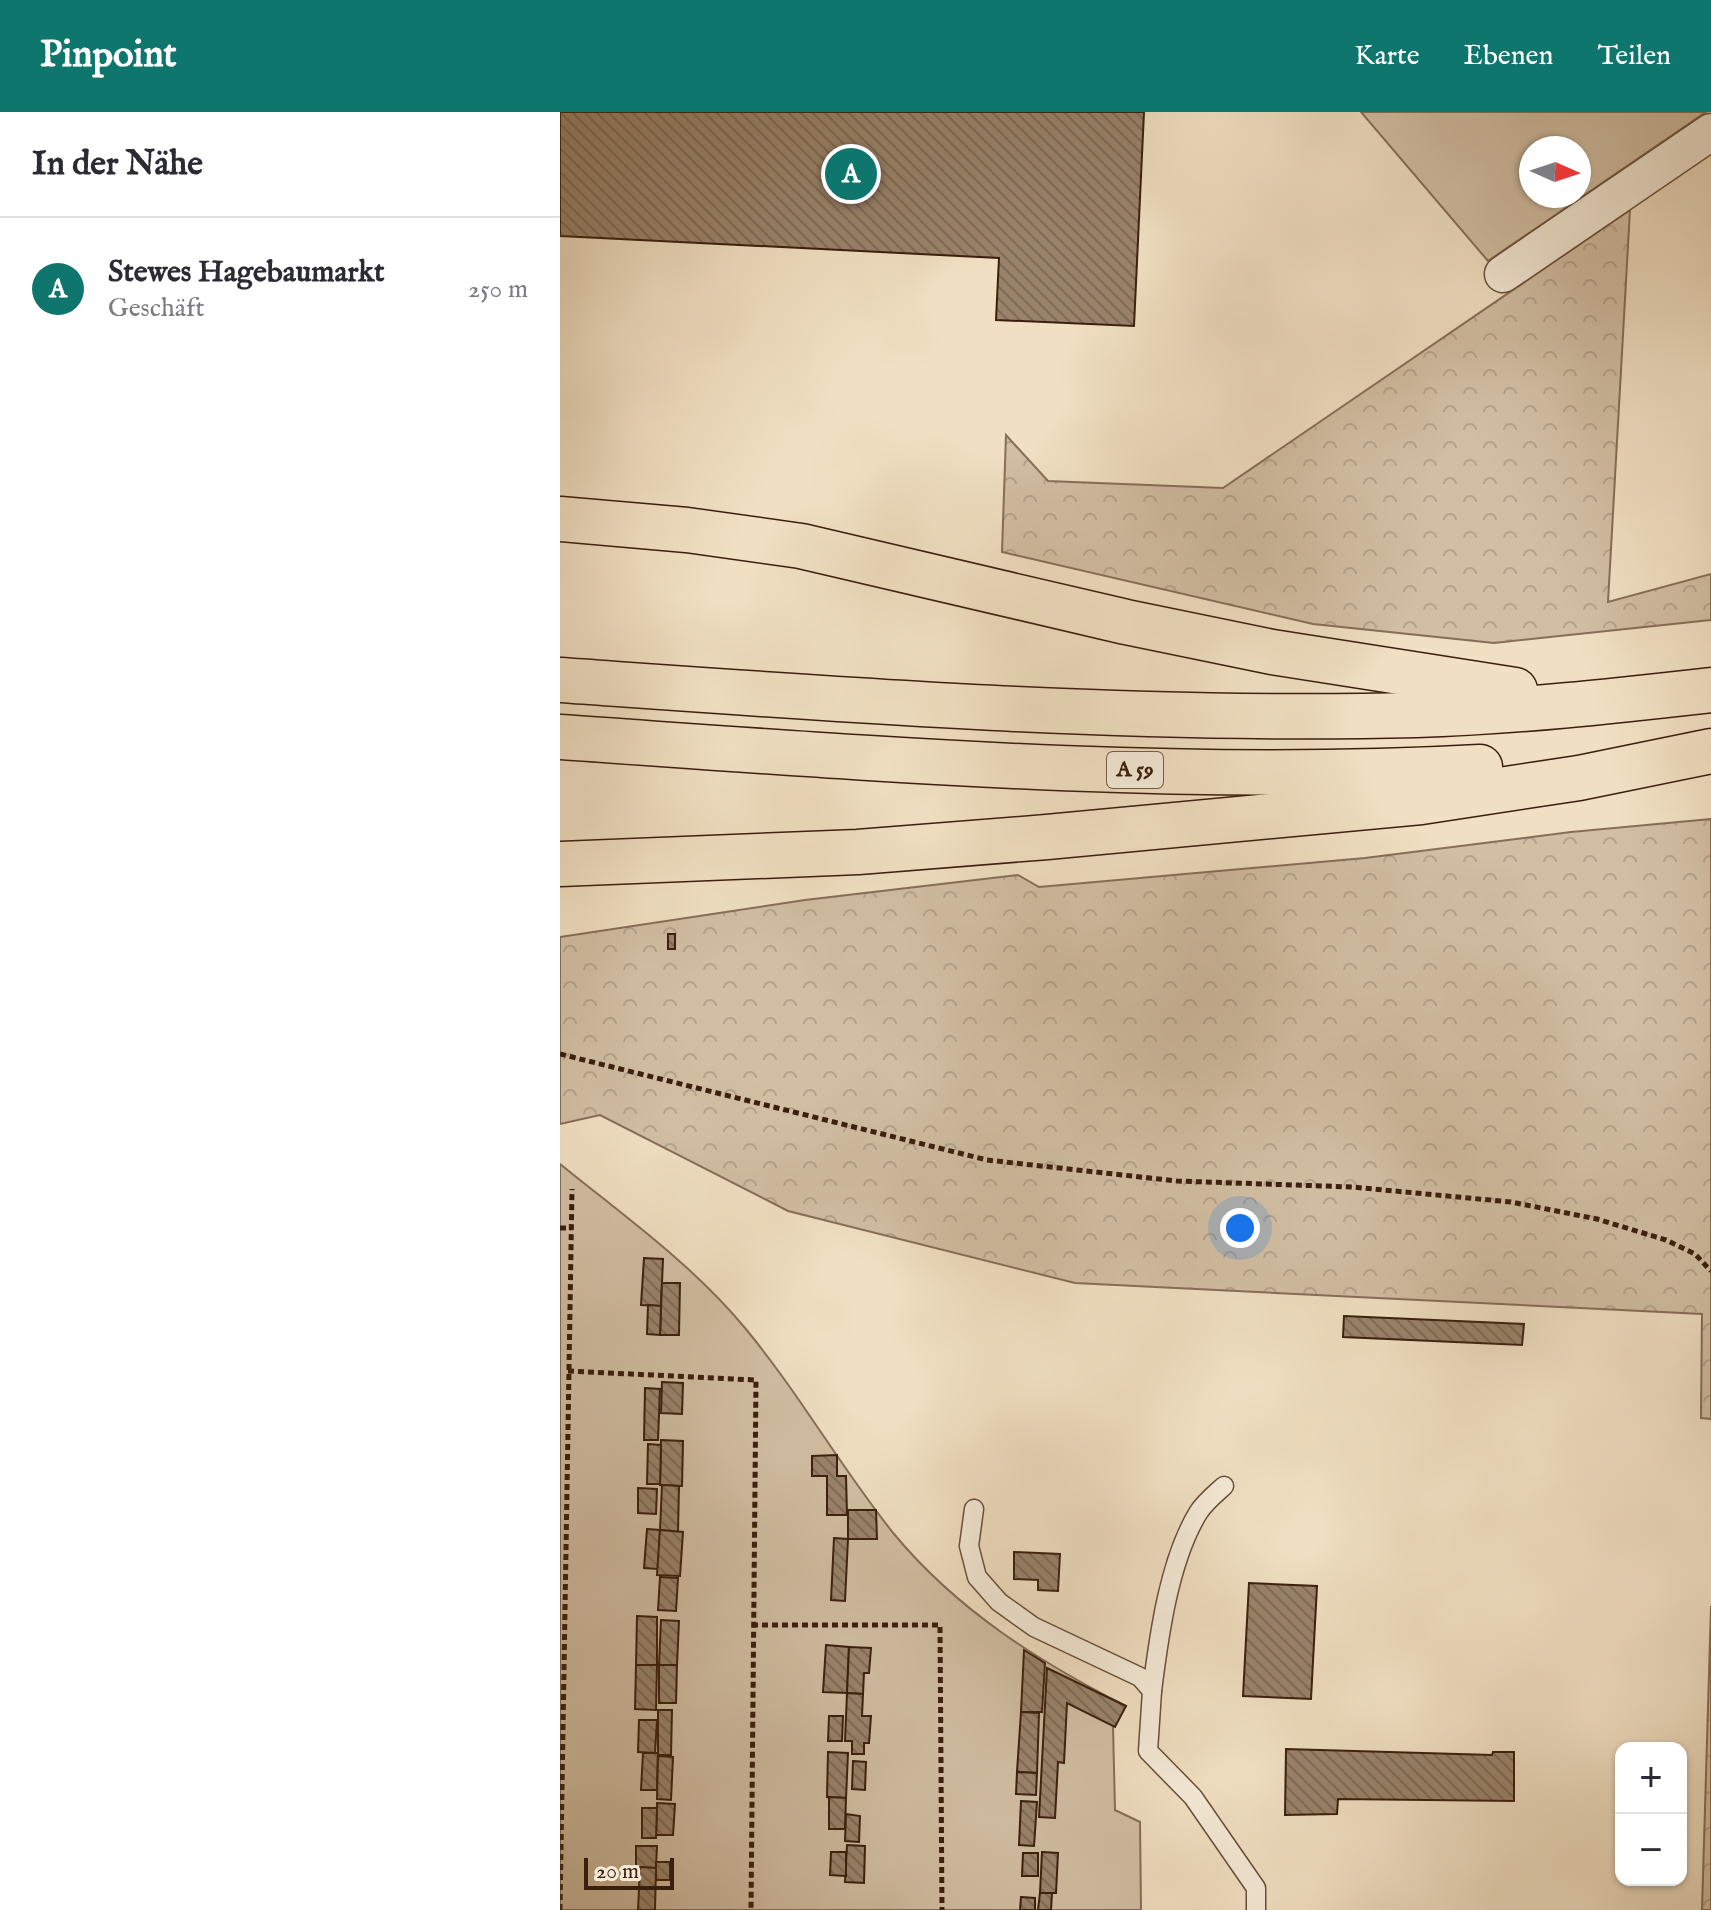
<!DOCTYPE html>
<html lang="de">
<meta charset="utf-8">
<style>
body{margin:0;font-family:"IM FELL English",serif;background:#f2f2f3;color:#2b2b33}
.controls{position:absolute;right:24px;bottom:24px;display:grid;overflow:hidden;border-radius:16px;box-shadow:0 2px 6px #0004}
.controls button{width:72px;height:72px;display:grid;place-items:center;padding:0;border:0;border-bottom:2px solid #e1e1e2;background:#fff;color:#2b2b33;font:40px sans-serif}
.compass{position:absolute;left:959px;top:24px;width:72px;height:72px;border-radius:50%;background:#fff;box-shadow:0 2px 6px #0004;rotate:93deg}
.scale{position:absolute;left:24px;bottom:20px;width:90px;box-sizing:border-box;padding-left:8px;border:4px solid #3a1f0d;border-top:0;font-size:22px;line-height:28px;white-space:nowrap;color:#3a1f0d;-webkit-text-stroke:6px #f5ead7;paint-order:stroke}
.you{position:absolute;left:680px;top:1116px;width:28px;height:28px;margin:-20px;border:6px solid #fff;border-radius:50%;background:#1a73e8;box-shadow:0 0 0 12px #1a73e833}
.badge{display:grid;place-items:center;width:52px;height:52px;border-radius:50%;background:#0f766e;color:#fff;font-size:26px;font-weight:700}
.pin{position:absolute;translate:-50% -50%;border:4px solid #fff;box-shadow:0 2px 8px #0006}
.list{margin:0;padding:0;list-style:none}
h2{display:flex;justify-content:space-between;align-items:center;height:104px;margin:0;padding:0 32px;font-size:34px}
h2 small{font-size:26px;font-weight:400;color:#7c7c81}
.list li{display:grid;grid-template-columns:52px 1fr auto;gap:24px;align-items:center;box-sizing:border-box;height:144px;padding:0 32px;border-top:2px solid #e1e1e2}
.list b{display:block;font-size:30px;white-space:nowrap}
.list p{margin:0;font-size:26px;white-space:nowrap;color:#7c7c81}
.list em{font-size:26px;font-style:normal;color:#7c7c81}
.map{position:relative;flex:none;width:1151px;height:1798px;overflow:hidden}
header{display:flex;align-items:center;gap:48px;box-sizing:border-box;height:112px;padding:0 40px;background:#0f766e;color:#fff}
header strong{font-size:38px}
nav{display:flex;gap:44px;margin-inline-start:auto;font-size:28px}
main{display:flex}
aside{flex:1;background:#fff}
.map>svg:first-child{display:block}
</style>
<header>
<strong>Pinpoint</strong>
<nav><a>Karte</a><a>Ebenen</a><a>Teilen</a></nav>
</header>
<main>
<aside>
<h2>In der Nähe<small></small></h2>
<ul class="list">
<li><span class="badge">A</span><div><b>Stewes Hagebaumarkt</b><p>Geschäft</p></div><em>250 m</em></li>
</ul>
</aside>
<div class="map">
<svg width="1151" height="1798" viewBox="0 0 1151 1798">
<defs>
<pattern id="forest-crowns" width="20" height="18" patternUnits="userSpaceOnUse" patternTransform="scale(2)"><rect width="20" height="18" fill="#d1bea3"/><path d="M2 6a3 3 0 1 1 6 0M12 15a3 3 0 1 1 6 0" fill="none" stroke="#b4a38b"/></pattern>
<pattern id="building-back-hatch" width="6" height="6" patternUnits="userSpaceOnUse" patternTransform="scale(2)"><rect width="6" height="6" fill="#99836b"/><path d="M-1 5l2 2M0 0l6 6M5-1l2 2" fill="none" stroke="#7e6b56"/></pattern>
</defs>
<rect width="100%" height="100%" fill="#f0dfc2"/>
<filter id="stains"><feTurbulence type="fractalNoise" baseFrequency=".0025" numOctaves="4"/><feColorMatrix values="0 0 0 0 .2 0 0 0 0 .09 0 0 0 0 .02 0 0 0 .5 -.17"/></filter>
<radialGradient id="worn" r=".72"><stop offset=".6" stop-color="#630" stop-opacity="0"/><stop offset="1" stop-color="#630" stop-opacity=".3"/></radialGradient>
<!-- forest -->
<g fill="url(#forest-crowns)" stroke="#866e58" stroke-width="2">
<polygon points="1070,98 1048,490 1151,462 1151,508 934,531 753,512 442,440 446,323 488,369 663,376"/>
<polygon points="1151,707 1151,1307 1141,1306 1142,1202 515,1171 228,1099 40,1003 0,1012 0,825 245,788 458,763 479,775 805,746 1011,720"/>
<polygon points="1151,1494 1151,1798 1142,1798"/>
</g>
<!-- green -->
<g fill="#d1bea3" stroke="#866e58" stroke-width="2" fill-rule="evenodd">
<path d="M801,0H1146L928,149ZM971,36H1019V84H971Z"/>
<path d="M0,1052C64,1104 132,1152 185,1216C239,1281 281,1356 334,1422C397,1498 479,1550 566,1594L553,1614L555,1698L580,1710L581,1798H0Z"/>
</g>
<!-- building -->
<g fill="url(#building-back-hatch)" stroke="#3a1f0d" stroke-width="2">
<polygon points="0,0 584,0 574,214 436,208 439,146 0,124"/>
<rect x="108" y="822" width="7" height="15"/>
<polygon points="84,1146 103,1147 101,1194 81,1193"/>
<polygon points="102,1171 120,1171 119,1223 100,1223"/>
<polygon points="88,1193 101,1194 100,1223 87,1222"/>
<polygon points="784,1204 964,1212 962,1233 783,1225"/>
<polygon points="102,1270 123,1271 122,1302 101,1301"/>
<polygon points="85,1276 100,1277 98,1328 84,1328"/>
<polygon points="101,1328 123,1329 122,1374 100,1373"/>
<polygon points="88,1332 101,1333 100,1372 87,1372"/>
<polygon points="277,1343 277,1364 286,1364 287,1403 267,1403 267,1364 252,1364 252,1344"/>
<polygon points="102,1373 119,1374 118,1420 100,1418"/>
<polygon points="78,1376 97,1377 96,1402 78,1401"/>
<polygon points="288,1398 316,1398 317,1427 288,1427"/>
<polygon points="87,1417 100,1418 98,1457 84,1456"/>
<polygon points="100,1418 123,1420 120,1464 97,1463"/>
<polygon points="274,1426 288,1427 285,1489 271,1488"/>
<polygon points="454,1440 500,1442 498,1479 478,1478 478,1468 454,1467"/>
<polygon points="100,1465 118,1466 116,1499 98,1498"/>
<polygon points="689,1471 757,1474 751,1587 683,1584"/>
<polygon points="77,1504 97,1505 97,1553 76,1553"/>
<polygon points="101,1508 119,1509 117,1553 99,1553"/>
<polygon points="266,1533 289,1535 287,1581 263,1580"/>
<polygon points="289,1535 311,1536 309,1561 304,1561 303,1582 287,1581"/>
<polygon points="464,1538 485,1551 482,1600 461,1600"/>
<polygon points="76,1553 97,1553 96,1598 75,1597"/>
<polygon points="99,1553 117,1553 116,1591 99,1591"/>
<polygon points="487,1556 566,1594 555,1615 507,1591 504,1651 498,1650 495,1706 479,1705"/>
<polygon points="287,1581 303,1582 302,1604 311,1604 309,1631 304,1631 304,1642 292,1642 292,1629 285,1629"/>
<polygon points="98,1598 112,1598 111,1643 98,1643"/>
<polygon points="461,1600 479,1601 477,1661 457,1660"/>
<polygon points="269,1604 283,1604 282,1629 268,1629"/>
<polygon points="79,1608 97,1608 95,1641 78,1640"/>
<polygon points="726,1637 932,1643 933,1640 954,1640 954,1689 778,1687 777,1702 725,1703"/>
<polygon points="268,1640 288,1641 286,1686 267,1685"/>
<polygon points="83,1641 98,1641 97,1678 81,1678"/>
<polygon points="98,1644 113,1645 111,1688 97,1687"/>
<polygon points="293,1649 306,1650 305,1678 292,1677"/>
<polygon points="457,1660 477,1661 476,1683 456,1682"/>
<polygon points="269,1685 286,1686 285,1717 269,1717"/>
<polygon points="461,1689 477,1690 474,1734 459,1733"/>
<polygon points="97,1691 115,1692 113,1723 96,1723"/>
<polygon points="82,1696 97,1696 96,1726 82,1726"/>
<polygon points="286,1702 300,1704 299,1730 285,1729"/>
<polygon points="287,1733 305,1734 304,1771 285,1770"/>
<polygon points="76,1734 97,1734 96,1756 76,1755"/>
<polygon points="271,1740 286,1740 286,1764 270,1763"/>
<polygon points="482,1740 498,1741 496,1781 480,1781"/>
<polygon points="463,1741 478,1741 478,1764 462,1764"/>
<rect x="96" y="1750" width="14" height="18"/>
<polygon points="80,1755 96,1756 95,1798 78,1798"/>
<polygon points="480,1781 492,1781 491,1798 478,1798"/>
<polygon points="461,1785 475,1786 475,1798 460,1798"/>
</g>
<g fill="none" stroke-linecap="round" stroke-linejoin="round">
<!-- lane casing -->
<g stroke="#684f3a" stroke-width="21">
<g id="lane">
<polyline points="414,1397 409,1434 417,1465 439,1490 474,1515 580,1565 592,1579 588,1639 633,1685 696,1776 696,1798"/>
<path d="M592,1579C599,1523 609,1449 638,1401C644,1391 655,1382 664,1374"/>
</g>
</g>
<!-- street casing -->
<g stroke="#684f3a" stroke-width="39">
<polyline id="street" points="943,162 1151,20"/>
</g>
<!-- highway casing -->
<g stroke="#3a1f0d" stroke-width="47">
<g id="highway">
<polyline points="0,407 127,418 241,434 566,510 712,540 955,578"/>
<path d="M0,568C285,588 570,610 856,603C955,600 1053,589 1151,578"/>
<path d="M0,625C306,646 613,672 920,655"/>
<polyline points="0,752 298,740 487,725 861,690 1019,666 1151,639"/>
</g>
</g>
<!-- path -->
<g stroke="#3a1f0d" stroke-width="5" stroke-dasharray="6 4" stroke-linecap="butt">
<polyline points="0,942 427,1048 617,1069 792,1075 951,1090 1037,1107 1106,1128 1135,1142 1151,1159"/>
<polyline points="0,1116 11,1116"/>
<polyline points="8,1259 196,1268 191,1798"/>
<polyline points="192,1513 380,1513 382,1798"/>
<polyline points="0,1798 12,1077"/>
</g>
<!-- lane -->
<use href="#lane" stroke="#f5ead7" stroke-width="18"/>
<!-- street -->
<use href="#street" stroke="#f5ead7" stroke-width="36"/>
<!-- highway -->
<use href="#highway" stroke="#f0dfc2" stroke-width="44"/>
</g>
<g text-anchor="middle" dominant-baseline="central" stroke-width="8" stroke-linejoin="round" paint-order="stroke">
<!-- shield labels -->
<rect fill="#f5ead7" stroke="#725c4a" stroke-width="2" x="547" y="640" width="56" height="36" rx="6"/>
<g font-size="22" font-weight="bold" fill="#3a1f0d">
<text x="575" y="658">A 59</text>
</g>
</g>
<rect width="100%" height="100%" filter="url(#stains)"/>
<rect width="100%" height="100%" fill="url(#worn)"/>
</svg>
<div class="controls">
<button>+</button>
<button>−</button>
</div>
<svg class="compass" viewBox="-18 -18 36 36"><path d="M0-13l5 13h-10z" fill="#e53935"/><path d="M0 13l5-13h-10z" fill="#7c7c81"/></svg>
<div class="scale">20 m</div>
<div class="you"></div>
<div class="pin badge" style="left:291px;top:62px">A</div>
</div>
</main>
